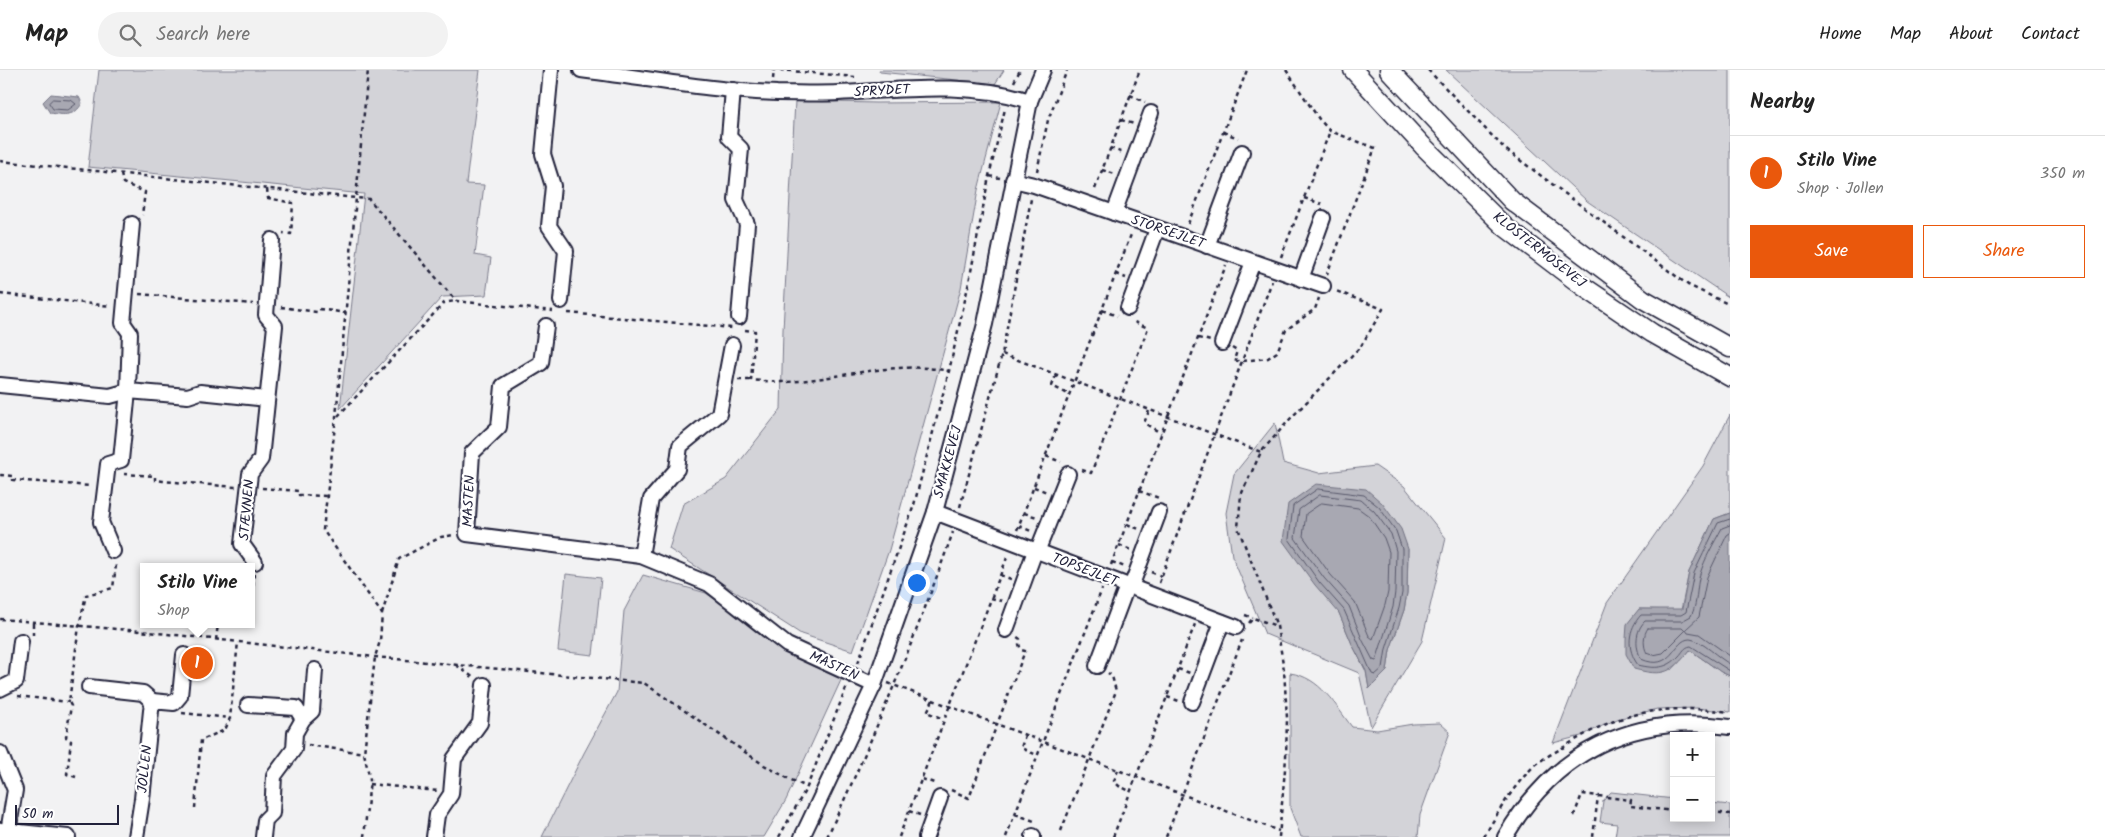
<!DOCTYPE html>
<meta charset="utf-8">
<style>
body{margin:0;font-family:Kalam,sans-serif;background:#f2f2f2;color:#222}
.controls{position:absolute;right:15px;bottom:15px;display:grid;overflow:hidden;border-radius:0px;box-shadow:0 2px 12px #0003}
.controls button{width:45px;height:45px;display:grid;place-items:center;padding:0;border:0;border-bottom:1px solid #e0e0e0;background:#fff;color:#222;font:25px sans-serif}
.scale{position:absolute;left:15px;bottom:12px;width:104px;box-sizing:border-box;padding-left:5px;border:2px solid #22223b;border-top:0;font-size:14px;line-height:18px;white-space:nowrap;color:#22223b;-webkit-text-stroke:4px #fff;paint-order:stroke}
.you{position:absolute;left:916px;top:512px;width:18px;height:18px;margin:-12px;border:4px solid #fff;border-radius:50%;background:#1a73e8;box-shadow:0 0 0 8px #1a73e833}
.badge{display:grid;place-items:center;width:32px;height:32px;border-radius:50%;background:#ea580c;color:#fff;font-size:16px;font-weight:700}
.pin{position:absolute;translate:-50% -50%;border:2px solid #fff;box-shadow:0 1px 5px #0006}
.popup{position:absolute;left:140px;top:493px;width:115px;height:65px;box-sizing:border-box;display:grid;place-content:center;border-radius:0px;background:#fff;filter:drop-shadow(0 1px 4px #0005);font-size:16px;white-space:nowrap;color:#767676}
.popup b{font-size:19px;color:#222}
.popup::after{content:'';position:absolute;left:50%;top:100%;margin-left:-10px;border:10px solid transparent;border-top-color:#fff}
.list{margin:0;padding:0;list-style:none}
h2{display:flex;justify-content:space-between;align-items:center;height:65px;margin:0;padding:0 20px;font-size:21px}
h2 small{font-size:16px;font-weight:400;color:#767676}
.list li{display:grid;grid-template-columns:32px 1fr auto;gap:15px;align-items:center;box-sizing:border-box;height:75px;padding:0 20px;border-top:1px solid #e0e0e0}
.list b{display:block;font-size:19px;white-space:nowrap}
.list p{margin:0;font-size:16px;white-space:nowrap;color:#767676}
.list em{font-size:16px;font-style:normal;color:#767676}
.actions{display:flex;gap:10px;padding:15px 20px}
.actions a{flex:1;padding:11px 0;border:1px solid #ea580c;border-radius:0px;text-align:center;font-size:18px;color:#ea580c}
.actions .main{background:#ea580c;color:#fff}
.icon{flex:none;width:28px;height:28px;fill:none;stroke:currentColor;stroke-width:2;stroke-linecap:round;stroke-linejoin:round}
.map{position:relative;flex:none;width:1730px;height:767px;overflow:hidden}
header{display:flex;align-items:center;gap:30px;box-sizing:border-box;height:70px;padding:0 25px;background:#fff;border-bottom:1px solid #e0e0e0}
header strong{font-size:24px}
nav{display:flex;gap:28px;margin-inline-start:auto;font-size:18px}
.search{width:350px;height:45px;background:#f2f2f2;display:flex;align-items:center;gap:12px;box-sizing:border-box;padding:0 18px;border-radius:28px;color:#767676;font-size:19px}
main{display:flex}
aside{flex:1;background:#fff}
.map>svg:first-child{display:block}
</style>
<header>
<strong>Map</strong>
<div class="search"><svg class="icon" aria-label="search" viewBox="0 0 24 24"><circle cx="10" cy="10" r="6"/><path d="M15 15l6 6"/></svg>Search here</div>
<nav><a>Home</a><a>Map</a><a>About</a><a>Contact</a></nav>
</header>
<main>
<div class="map">
<svg width="1730" height="767" viewBox="0 0 1730 767">
<rect width="100%" height="100%" fill="#f2f2f3"/>
<filter id="ink" filterUnits="userSpaceOnUse"><feTurbulence type="fractalNoise" baseFrequency=".02" numOctaves="2"/><feDisplacementMap in="SourceGraphic" scale="10" xChannelSelector="R" yChannelSelector="G"/><feConvolveMatrix kernelMatrix="1 2 1 2 8 2 1 2 1" color-interpolation-filters="sRGB"/></filter>
<g filter="url(#ink)">
<!-- green -->
<g fill="#d3d3d8" stroke="#7a7a8a" fill-rule="evenodd">
<polygon points="99,0 480,0 466,114 484,115 475,185 491,188 486,225 442,227 340,339 364,124 88,97"/>
<polygon points="879,0 1004,0 995,14 880,2"/>
<polygon points="1446,0 1730,0 1730,228 1587,131"/>
<polygon points="795,31 876,33 1001,32 978,120 961,218 889,480 853,581 801,564 669,479 683,434 726,409 781,339 783,260"/>
<polygon points="1730,345 1730,443 1714,449 1689,502 1681,540 1639,539 1672,600 1690,580 1721,602 1730,606 1730,642 1697,638 1657,639 1617,649 1581,666 1553,673 1607,533 1703,396"/>
<path d="M1275,353L1283,393L1319,403L1375,396L1404,416L1446,468L1422,571L1371,657L1359,603L1265,564L1232,486L1226,443L1234,404ZM1408,479L1407,523L1404,540L1390,580L1387,601L1369,618L1366,601L1352,574L1339,543Z"/>
<polygon points="566,504 601,508 593,585 558,581"/>
<polygon points="643,505 706,523 788,582 842,608 786,730 764,767 542,767 584,683 617,622 624,541"/>
<path d="M1290,603C1320,607 1335,635 1352,657L1377,660L1413,654L1440,653L1450,662L1420,745L1418,767H1301L1290,738Z"/>
<polygon points="1611,722 1674,729 1674,748 1711,748 1711,733 1730,735 1730,767 1615,767 1617,754 1600,752 1603,731"/>
</g>
<!-- water -->
<g fill="#a8a8b2" stroke="#727282">
<path d="M51,24L79,27L82,33C75,47 64,45 50,43L43,32Z"/>
<polygon points="1316,414 1366,419 1382,433 1401,459 1408,479 1407,523 1404,540 1390,580 1387,601 1369,619 1366,601 1352,574 1339,543 1315,515 1283,471 1288,434"/>
<path d="M1730,443V606L1721,602L1690,580C1672,603 1663,607 1634,599L1626,584V569L1627,554L1639,539H1682L1689,502L1714,449Z"/>
</g>
<g fill="none" stroke-linecap="round" stroke-linejoin="round">
<!-- shore -->
<g stroke="#58586b" stroke-width="1">
<polygon points="53,29 71,30 76,34 68,40 53,39 49,33"/>
<polygon points="1318,419 1364,425 1379,437 1396,461 1402,479 1402,523 1399,538 1386,579 1383,598 1375,605 1372,604 1344,540 1319,512 1289,469 1293,436"/>
<polygon points="1320,425 1361,430 1374,441 1391,464 1396,481 1395,522 1393,537 1376,591 1373,590 1362,569 1349,536 1324,508 1295,468 1299,440"/>
<polygon points="1322,433 1358,438 1369,446 1384,468 1389,482 1388,522 1385,535 1373,569 1369,566 1355,532 1330,504 1303,466 1306,444"/>
<path d="M1730,449L1718,453L1694,503L1686,542L1681,545H1641C1628,559 1626,579 1638,595C1655,599 1667,599 1679,586C1683,582 1684,577 1691,576L1730,601"/>
<path d="M1730,455L1722,458C1714,473 1705,488 1700,504C1696,518 1698,533 1691,546L1682,551H1645C1635,561 1635,576 1641,589C1673,603 1673,569 1690,569C1702,570 1719,589 1730,594"/>
<polyline points="1730,463 1727,465 1707,507 1699,547 1686,559 1688,562 1699,564 1730,586"/>
<path d="M1648,558H1682L1685,561L1663,583L1653,585L1647,583C1643,577 1643,564 1648,558Z"/>
</g>
<!-- minor casing -->
<g stroke="#22223b" stroke-width="18">
<g id="minor">
<polyline points="551,0 543,84 553,116 549,156 566,181 561,231"/>
<path d="M581,0C646,8 712,21 777,23C797,23 818,24 838,23C902,20 968,11 1030,31"/>
<polyline points="733,20 729,67 741,79 736,130 747,154 739,247"/>
<polyline points="1013,110 1034,115 1323,216"/>
<polyline points="1114,143 1151,43"/>
<polyline points="1207,176 1242,82"/>
<polyline points="1301,209 1323,148"/>
<polyline points="1128,238 1157,159"/>
<polyline points="546,256 541,293 503,316 499,357 472,383 467,464 641,486 709,514 787,575 874,615"/>
<polyline points="1222,273 1253,192"/>
<polyline points="0,315 110,326 128,321 188,326 200,322 267,329"/>
<polyline points="935,442 1236,557"/>
<polyline points="113,481 101,452 108,394 121,390 128,321 130,263 123,253 132,154"/>
<polyline points="1037,482 1068,404"/>
<polyline points="641,486 651,429 677,399 680,376 719,344 732,275"/>
<polyline points="255,492 242,474 250,404 261,389 275,256 266,245 272,170"/>
<polyline points="1131,517 1159,442"/>
<polyline points="1006,560 1035,481"/>
<polyline points="1097,596 1127,516"/>
<polyline points="89,617 143,623 152,631"/>
<polyline points="0,619 16,611 21,571"/>
<polyline points="1192,632 1222,552"/>
<polyline points="248,635 296,638 303,649"/>
<polyline points="0,683 15,720 8,762"/>
<polyline points="0,760 68,767"/>
<polyline points="136,767 142,729 152,631 174,633 180,626 184,585"/>
<polyline points="263,767 265,750 272,743 274,706 294,679 295,663 303,649 312,641 315,600"/>
<polyline points="434,767 437,745 451,724 454,689 480,653 484,615"/>
<polyline points="802,767 874,615 935,442 985,254 1030,31 1043,0"/>
<polyline points="926,767 940,728"/>
<polyline points="1033,767 1033,766"/>
<path d="M1505,767C1555,682 1631,643 1730,657"/>
</g>
</g>
<!-- major casing -->
<g stroke="#22223b" stroke-width="21">
<g id="major">
<polyline points="1353,0 1423,76 1505,157 1584,217 1652,263 1730,307"/>
<polyline points="1389,0 1512,131 1643,229 1730,278"/>
</g>
</g>
<!-- path -->
<g stroke="#22223b" stroke-width="2.5" stroke-dasharray="4 4" stroke-linecap="butt">
<polyline points="780,0 855,7"/>
<polyline points="1286,0 1319,49 1330,61 1375,78 1327,204"/>
<polyline points="1428,0 1505,79 1688,215 1730,235"/>
<polyline points="773,9 774,0"/>
<polyline points="1014,12 1020,0"/>
<polyline points="1130,25 1145,32"/>
<polyline points="1121,50 1134,54"/>
<polyline points="1223,62 1238,68"/>
<polyline points="1110,78 1123,83"/>
<polyline points="0,91 356,128 368,0"/>
<polyline points="1102,100 1115,104"/>
<polyline points="1037,101 1048,50 1067,0"/>
<polyline points="121,104 123,113 145,122 142,145"/>
<polyline points="989,106 1000,108"/>
<polyline points="267,119 268,128 293,133 291,164 283,163"/>
<polyline points="1095,119 1140,0"/>
<polyline points="1304,128 1322,134"/>
<polyline points="1188,154 1247,0"/>
<polyline points="1281,187 1330,61"/>
<polyline points="1116,204 1126,208"/>
<polyline points="0,224 111,236"/>
<polyline points="139,224 253,234"/>
<polyline points="281,237 317,242 319,239 346,243"/>
<polyline points="1102,240 1117,246"/>
<polyline points="568,243 732,258"/>
<path d="M745,260L755,261L751,310C763,311 775,312 786,312C840,309 894,290 949,301"/>
<polyline points="1198,268 1211,271"/>
<polyline points="1232,278 1237,281 1234,290 1242,292"/>
<polyline points="1002,284 1261,382"/>
<polyline points="1243,291 1268,288 1277,282 1286,260 1315,239 1319,228"/>
<polyline points="1056,305 1052,316 1070,325"/>
<polyline points="738,310 751,310"/>
<polyline points="1149,341 1144,353 1161,363"/>
<polyline points="338,346 444,233 455,231"/>
<polyline points="1046,386 1061,392"/>
<polyline points="1082,400 1091,403 1148,258 1132,251"/>
<polyline points="124,404 155,406 155,410 163,411 236,417"/>
<polyline points="0,405 13,406 13,410 91,416"/>
<polyline points="1034,417 1047,422"/>
<polyline points="262,418 299,421 299,425 327,426"/>
<polyline points="1139,421 1159,428"/>
<polyline points="960,437 1002,284 1031,129"/>
<polyline points="1024,443 1037,447"/>
<polyline points="1127,454 1139,459"/>
<polyline points="1019,456 1031,461"/>
<polyline points="1017,460 1132,162"/>
<polyline points="1119,475 1131,480"/>
<polyline points="1112,492 1125,497"/>
<polyline points="1111,495 1226,195"/>
<polyline points="1151,502 1161,506"/>
<polyline points="1000,505 1011,509"/>
<polyline points="1159,513 1272,211"/>
<polyline points="991,528 1002,531"/>
<polyline points="251,531 252,529 254,504"/>
<polyline points="382,544 399,489 441,467 454,465"/>
<polyline points="1245,545 1253,548"/>
<polyline points="0,549 140,561 375,587 644,613 764,695 789,709 807,717"/>
<polyline points="1249,553 1253,548 1277,556"/>
<polyline points="33,565 33,552"/>
<polyline points="216,570 218,554"/>
<polyline points="858,593 914,435 949,301 969,212 989,106 1005,39"/>
<polyline points="456,595 474,608"/>
<polyline points="1178,599 1190,603"/>
<polyline points="888,613 1279,761"/>
<polyline points="18,626 69,632"/>
<polyline points="1167,627 1179,631"/>
<polyline points="933,630 927,642 943,649"/>
<polyline points="182,643 230,648"/>
<polyline points="1025,665 1021,678 1037,685"/>
<polyline points="308,675 364,683"/>
<polyline points="1118,700 1114,711 1119,716 1130,721"/>
<polyline points="76,707 67,704 71,671 66,667 71,636 69,632 79,556 86,525 113,518 116,495"/>
<polyline points="922,709 937,714"/>
<polyline points="369,714 438,721"/>
<polyline points="951,720 969,728 1025,581 1021,580 1019,574 1020,569 1016,566"/>
<polyline points="195,738 201,670 225,660 230,648 238,572"/>
<polyline points="909,741 920,745"/>
<polyline points="1711,742 1730,744"/>
<polyline points="1015,744 1037,752"/>
<polyline points="1574,746 1582,724 1631,730 1630,736 1673,741 1674,738"/>
<polyline points="1061,761 1116,621 1112,606 1108,603"/>
<polyline points="364,767 370,710 364,683 375,587 380,571 382,544 323,460 336,347 356,128 369,129 456,231 553,241"/>
<polyline points="779,767 807,717 847,616"/>
<path d="M827,767C874,667 916,566 953,462"/>
<polyline points="899,767 1008,485"/>
<polyline points="1006,767 1102,519"/>
<polyline points="1113,767 1195,554"/>
<polyline points="1166,767 1242,570"/>
<polyline points="1279,767 1286,688 1287,648 1284,600 1277,556 1238,458 1241,425 1261,382 1290,349 1361,276 1383,239 1336,221"/>
<path d="M1484,767C1498,742 1512,718 1532,698C1541,689 1554,683 1564,677C1619,641 1664,634 1729,642"/>
<polyline points="1593,767 1598,726"/>
</g>
<!-- minor -->
<use href="#minor" stroke="#fff" stroke-width="14"/>
<!-- major -->
<use href="#major" stroke="#fff" stroke-width="18"/>
</g>
</g>
<g text-anchor="middle" dominant-baseline="central" stroke-width="4.5" stroke-linejoin="round" paint-order="stroke">
<!-- street labels -->
<g font-size="14" fill="#22223b" stroke="#fff">
<text transform="translate(882 21) rotate(-3)">SPRYDET</text>
<text transform="translate(1168 162) rotate(19)">STORSEJLET</text>
<text transform="translate(1539 180) rotate(38)">KLOSTERMOSEVEJ</text>
<text transform="translate(948 392) rotate(-75)">SMAKKEVEJ</text>
<text transform="translate(469 431) rotate(-87)">MASTEN</text>
<text transform="translate(247 440) rotate(-85)">STÆVNEN</text>
<text transform="translate(1085 500) rotate(21)">TOPSEJLET</text>
<text transform="translate(834 596) rotate(24)">MASTEN</text>
<text transform="translate(145 699) rotate(-84)">JOLLEN</text>
</g>
</g>
</svg>
<div class="controls">
<button>+</button>
<button>−</button>
</div>
<div class="scale">50 m</div>
<div class="you"></div>
<div class="pin badge" style="left:197px;top:593px">1</div>
<div class="popup"><b>Stilo Vine</b>Shop</div>
</div>
<aside>
<h2>Nearby<small></small></h2>
<ul class="list">
<li><span class="badge">1</span><div><b>Stilo Vine</b><p>Shop · Jollen</p></div><em>350 m</em></li>
</ul>
<div class="actions"><a class="main">Save</a><a>Share</a></div>
</aside>
</main>
